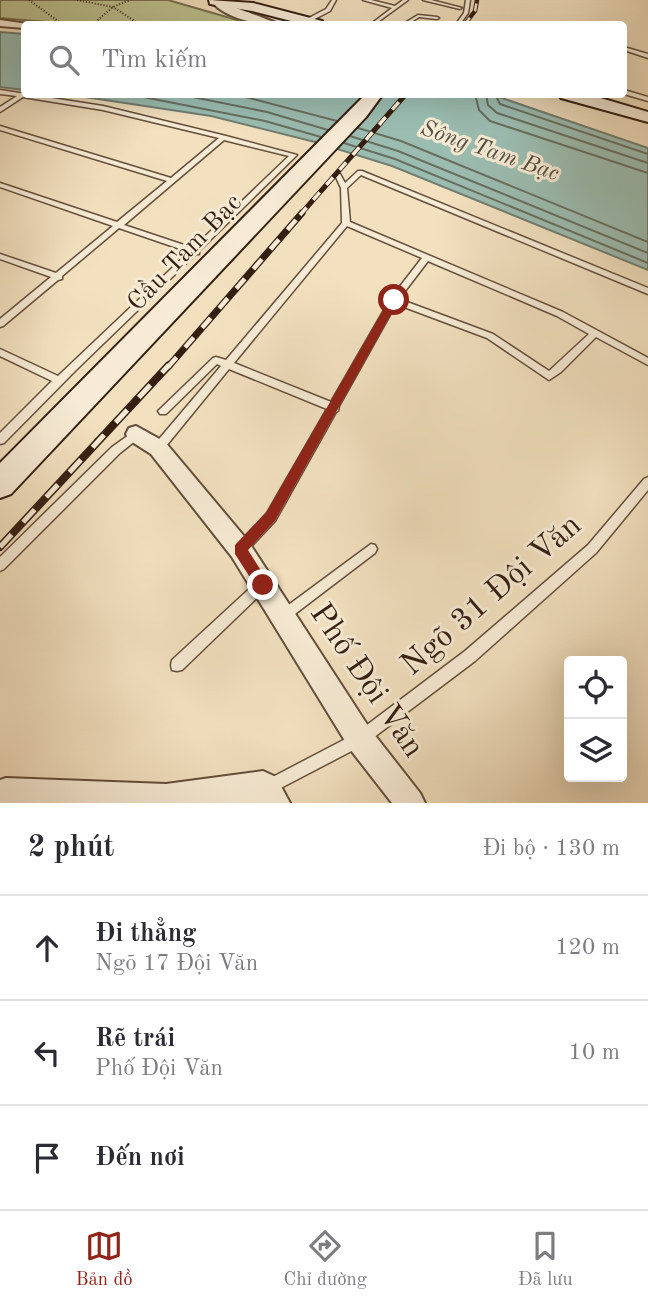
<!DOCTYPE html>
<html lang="vi">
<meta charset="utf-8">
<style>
body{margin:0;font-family:"Old Standard TT",serif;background:#f2f2f3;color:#2b2b33}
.controls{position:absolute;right:21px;bottom:21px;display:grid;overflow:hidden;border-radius:7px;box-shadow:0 7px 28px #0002}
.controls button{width:63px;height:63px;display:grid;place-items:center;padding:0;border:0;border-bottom:2px solid #e1e1e2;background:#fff;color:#2b2b33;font:35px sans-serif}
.stop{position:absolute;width:21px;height:21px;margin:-16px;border:5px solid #8f2418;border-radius:50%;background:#fff}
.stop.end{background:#8f2418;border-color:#fff;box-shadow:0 2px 7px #0008}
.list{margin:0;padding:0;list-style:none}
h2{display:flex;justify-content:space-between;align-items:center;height:91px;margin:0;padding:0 28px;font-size:30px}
h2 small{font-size:23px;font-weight:400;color:#7c7c81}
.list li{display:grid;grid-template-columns:46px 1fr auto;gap:21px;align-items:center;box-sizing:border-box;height:105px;padding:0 28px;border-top:2px solid #e1e1e2}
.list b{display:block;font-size:26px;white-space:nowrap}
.list p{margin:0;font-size:23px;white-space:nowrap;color:#7c7c81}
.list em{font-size:23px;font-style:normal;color:#7c7c81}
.icon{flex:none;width:38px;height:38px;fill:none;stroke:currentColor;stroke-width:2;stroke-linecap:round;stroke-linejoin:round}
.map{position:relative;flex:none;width:648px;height:803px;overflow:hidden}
.search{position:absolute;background:#fff;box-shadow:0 7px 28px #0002;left:21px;right:21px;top:21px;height:77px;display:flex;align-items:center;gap:18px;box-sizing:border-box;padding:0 24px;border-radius:7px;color:#7c7c81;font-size:26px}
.sheet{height:406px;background:#fff}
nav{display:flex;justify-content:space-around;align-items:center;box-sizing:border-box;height:98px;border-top:2px solid #e1e1e2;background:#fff;font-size:19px;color:#7c7c81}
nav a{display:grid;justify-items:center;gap:4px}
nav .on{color:#8f2418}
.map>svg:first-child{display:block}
</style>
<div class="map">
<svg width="648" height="803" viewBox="0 0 648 803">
<rect width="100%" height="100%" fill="#f2e0bf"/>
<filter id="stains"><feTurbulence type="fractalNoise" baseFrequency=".00286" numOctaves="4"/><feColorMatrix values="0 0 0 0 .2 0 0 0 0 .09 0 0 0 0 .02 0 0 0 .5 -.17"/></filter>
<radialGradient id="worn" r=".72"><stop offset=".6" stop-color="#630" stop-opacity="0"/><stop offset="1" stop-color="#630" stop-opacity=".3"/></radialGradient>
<!-- green -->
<polygon fill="#bdc190" stroke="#787050" stroke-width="2" points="0,0 168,0 251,24 70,24 0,18"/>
<!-- water -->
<g fill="#9bbdb1" stroke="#727e71" stroke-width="2">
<polygon points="0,32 24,34 24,90 0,87"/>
<polygon points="72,95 493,95 648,148 648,270 392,166 315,142 211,116"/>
</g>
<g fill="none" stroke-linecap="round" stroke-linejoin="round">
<!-- shore -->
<g stroke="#686e61" stroke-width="2">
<polyline points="128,94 265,121 321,137"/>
<polyline points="178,94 267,112 328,130"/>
<polyline points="234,94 337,121"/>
<polyline points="475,94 479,110 490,121 648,173"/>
<polyline points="486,94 488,105 497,113 648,163"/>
<polyline points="495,94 500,104 648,154"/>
<polyline points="358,128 401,141 648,242"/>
<polyline points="350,136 398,151 648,253"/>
<polyline points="344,143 395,159 648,263"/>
</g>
<!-- service casing -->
<g stroke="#644f3c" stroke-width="3">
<g id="service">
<polygon points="332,0 336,0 330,11 309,22 305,22 305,20 326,9"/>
<polygon points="363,0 371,0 395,6 403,0 408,0 375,24 371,24 392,8"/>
<polygon points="423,0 431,0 462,8 460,9"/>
<polygon points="466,0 470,0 468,13 460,24 456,24 464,13"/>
<polygon points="418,15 437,17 439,18 437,19 419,17 408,24 403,24"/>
<polygon points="624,47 648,54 648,58 624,50"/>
<path d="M0,90L103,106L226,136L297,155L199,251V254H196L76,370L4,443L0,444V433L52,381L0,356V349L58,376L189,252L119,228L62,276V279L58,280L3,326L0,327V319L51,277L0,259V254L56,273L113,226L0,187V183L117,222L167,181L0,130V126L171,178L219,138L103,110L23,97L0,112V107L17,96L0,94ZM224,140L289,156L193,248L124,225Z"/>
<polygon points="624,90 648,97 648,101 624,94"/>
<path d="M358,171H362L648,288V294L361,175L347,188L350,222L563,312L648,358V365L596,337L561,372L549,380L487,338L396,304L339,406L338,411L336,412L275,521L245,553L241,554L237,553L235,549L237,545L267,513L327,409L229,369L162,451L158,452L154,451L153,448L154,445L221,366L217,364L166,414H160L158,411L213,358L216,357L226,360L342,223L341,188L335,175L340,174L345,183ZM347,226L422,258L391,298L331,402L234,363ZM428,261L557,316L589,334L549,371L493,334L399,299Z"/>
<polygon points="136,430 140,431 141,434 140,437 120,453 4,569 0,571 0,557 112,447"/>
<polygon points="648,477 648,490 596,553 475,661 365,744 275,791 270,793 265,791 263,786 265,781 355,734 465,651 588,545 644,479"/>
<polygon points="371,544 375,545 377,549 375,553 287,620 283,622 279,620 277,616 279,612"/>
<polygon points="262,579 266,581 268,585 266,589 182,670 177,671 172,670 171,665 172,660 258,581"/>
</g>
</g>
<!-- minor casing -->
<g stroke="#644f3c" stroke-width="4">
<g id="minor">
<path d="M211,0C215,0 273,21 278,24C259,26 221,17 211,0Z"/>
<polygon points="0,20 28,24 24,24 24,28 0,26"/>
<polygon points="136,426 165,442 248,541 370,729 420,793 425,803 392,803 350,749 232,557 151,454 129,440 126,434 129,428"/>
</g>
</g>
<!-- tertiary casing -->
<g stroke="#644f3c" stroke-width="4">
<polygon id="tertiary" points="263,771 276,777 290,803 0,803 0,780 6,778 166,784"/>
</g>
<!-- secondary casing -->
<g stroke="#341f11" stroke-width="4">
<g id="secondary">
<polygon points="209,0 253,3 322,21 324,24 303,24 252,11 210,4"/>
<polygon points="366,94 383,94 366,117 11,494 0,498 0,463"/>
<polygon points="559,94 587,94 648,112 648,122 561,98"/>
</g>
</g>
<!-- path -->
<g stroke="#341f11" stroke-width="2" stroke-dasharray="1 2" stroke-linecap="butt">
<polyline points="29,0 62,24"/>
<polyline points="77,0 113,7 139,24"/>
<polyline points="93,24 113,7 130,0"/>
</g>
<!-- service -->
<use href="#service" fill="#f7ebd5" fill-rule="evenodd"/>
<!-- minor -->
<use href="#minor" fill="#f7ebd5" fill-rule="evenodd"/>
<!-- tertiary -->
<use href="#tertiary" fill="#f7ebd5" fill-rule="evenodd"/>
<!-- secondary -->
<use href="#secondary" fill="#f7ebd5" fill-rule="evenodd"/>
<!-- rail-far3 casing -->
<g stroke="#341f11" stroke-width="4.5">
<polyline id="rail-far3" points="465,24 475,11 477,0"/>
</g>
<!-- rail-far2 casing -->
<g stroke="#341f11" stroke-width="5">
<polyline id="rail-far2" points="300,215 406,94"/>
</g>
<!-- rail-far1 casing -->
<g stroke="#341f11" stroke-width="7">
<polyline id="rail-far1" points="168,367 302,213"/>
</g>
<!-- rail casing -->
<g stroke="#341f11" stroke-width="8">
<polyline id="rail" points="0,547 169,365"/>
</g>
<!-- rail-far3 -->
<use href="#rail-far3" stroke="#f7ebd5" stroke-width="2.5" stroke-dasharray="8" stroke-linecap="butt"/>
<!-- rail-far2 -->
<use href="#rail-far2" stroke="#f7ebd5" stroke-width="3.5" stroke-dasharray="10" stroke-linecap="butt"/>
<!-- rail-far1 -->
<use href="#rail-far1" stroke="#f7ebd5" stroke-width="4.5" stroke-dasharray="13" stroke-linecap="butt"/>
<!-- rail -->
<use href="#rail" stroke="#f7ebd5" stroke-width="5" stroke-dasharray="17" stroke-linecap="butt"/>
</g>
<!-- route -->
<polygon fill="#8f2418" points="394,297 399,300 275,521 248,550 270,585 268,590 258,590 235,554 235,545 266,513 389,300"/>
<g text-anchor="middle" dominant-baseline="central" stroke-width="6" stroke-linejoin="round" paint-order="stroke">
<!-- far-water labels -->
<g font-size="23" font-style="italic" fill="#534e41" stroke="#f7ebd5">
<text transform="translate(490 151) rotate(19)">Sông Tam Bạc</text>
</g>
<!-- street labels -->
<g font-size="26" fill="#341f11" stroke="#f7ebd5">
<text transform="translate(185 253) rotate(-46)">Cầu Tam Bạc</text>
</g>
<!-- near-street labels -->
<g font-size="32" fill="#341f11" stroke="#f7ebd5">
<text transform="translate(492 596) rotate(-41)">Ngõ 31 Đội Văn</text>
<text transform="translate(366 681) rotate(56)">Phố Đội Văn</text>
</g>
</g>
<rect width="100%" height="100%" filter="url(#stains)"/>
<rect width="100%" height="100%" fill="url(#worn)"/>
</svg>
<div class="controls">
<button><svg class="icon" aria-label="locate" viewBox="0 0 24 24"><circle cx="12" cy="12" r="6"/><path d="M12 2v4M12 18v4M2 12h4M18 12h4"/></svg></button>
<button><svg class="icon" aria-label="layers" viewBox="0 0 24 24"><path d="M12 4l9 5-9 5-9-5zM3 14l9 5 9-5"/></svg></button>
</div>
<div class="stop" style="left:394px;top:300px"></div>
<div class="stop end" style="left:263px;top:585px"></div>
<div class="search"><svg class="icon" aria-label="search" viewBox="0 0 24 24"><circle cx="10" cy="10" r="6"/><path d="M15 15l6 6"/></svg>Tìm kiếm</div>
</div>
<section class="sheet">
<h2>2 phút<small>Đi bộ · 130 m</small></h2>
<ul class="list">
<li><svg class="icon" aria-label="ahead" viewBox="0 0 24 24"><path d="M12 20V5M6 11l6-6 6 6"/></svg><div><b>Đi thẳng</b><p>Ngõ 17 Đội Văn</p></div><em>120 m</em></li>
<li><svg class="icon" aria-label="left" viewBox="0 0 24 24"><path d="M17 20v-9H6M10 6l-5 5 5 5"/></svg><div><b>Rẽ trái</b><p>Phố Đội Văn</p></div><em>10 m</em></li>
<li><svg class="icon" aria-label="arrive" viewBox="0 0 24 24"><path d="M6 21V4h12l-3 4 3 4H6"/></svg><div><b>Đến nơi</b></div></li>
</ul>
</section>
<nav>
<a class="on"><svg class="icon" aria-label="map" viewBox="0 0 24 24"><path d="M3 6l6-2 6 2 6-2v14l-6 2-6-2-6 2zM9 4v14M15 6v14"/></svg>Bản đồ</a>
<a><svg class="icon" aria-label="directions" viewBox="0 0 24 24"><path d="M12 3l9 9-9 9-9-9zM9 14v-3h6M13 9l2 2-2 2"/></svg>Chỉ đường</a>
<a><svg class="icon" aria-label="saved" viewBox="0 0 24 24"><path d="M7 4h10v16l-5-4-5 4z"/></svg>Đã lưu</a>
</nav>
